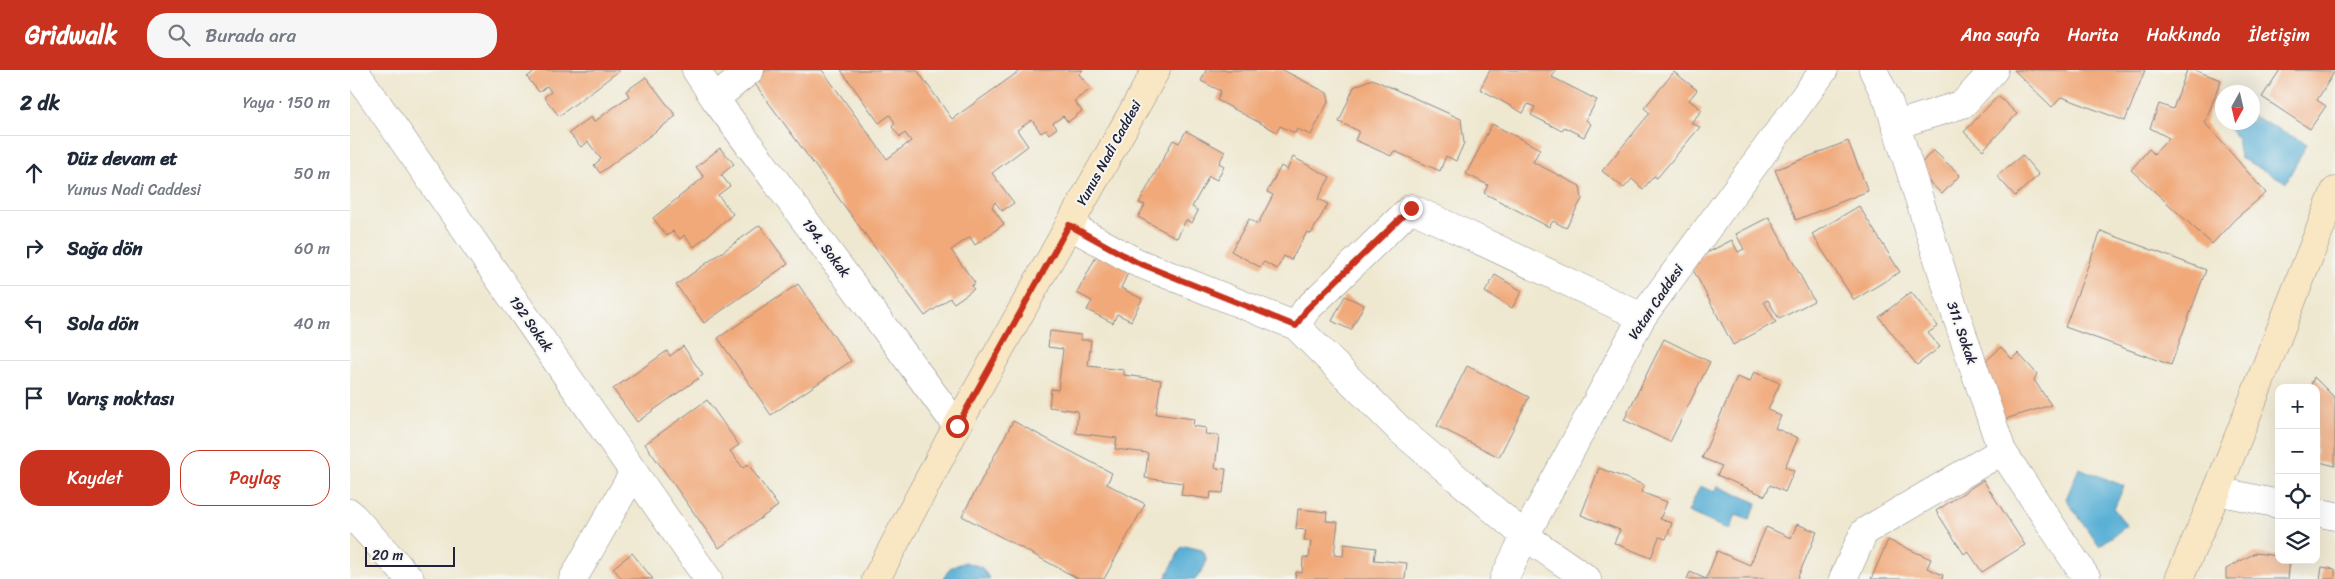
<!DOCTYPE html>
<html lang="tr">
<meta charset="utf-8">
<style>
body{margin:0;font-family:Sriracha,sans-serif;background:#f6f6f7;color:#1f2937}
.controls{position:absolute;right:15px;bottom:15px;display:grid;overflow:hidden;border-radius:10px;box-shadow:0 5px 20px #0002}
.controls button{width:45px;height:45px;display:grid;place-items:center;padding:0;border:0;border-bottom:1px solid #e0e1e3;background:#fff;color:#1f2937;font:25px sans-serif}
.compass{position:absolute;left:1865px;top:15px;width:45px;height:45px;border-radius:50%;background:#fff;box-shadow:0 5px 20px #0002;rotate:188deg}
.scale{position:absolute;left:15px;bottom:12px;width:90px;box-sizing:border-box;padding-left:5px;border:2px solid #22223b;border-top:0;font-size:14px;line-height:18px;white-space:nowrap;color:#22223b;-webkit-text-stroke:4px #f6f6f2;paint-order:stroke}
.stop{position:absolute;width:15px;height:15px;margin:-11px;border:4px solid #c8321e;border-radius:50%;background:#fff}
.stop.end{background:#c8321e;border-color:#fff;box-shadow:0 1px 5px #0008}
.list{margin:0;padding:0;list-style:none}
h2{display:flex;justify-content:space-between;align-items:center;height:65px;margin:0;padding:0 20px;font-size:21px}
h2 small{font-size:16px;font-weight:400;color:#747a83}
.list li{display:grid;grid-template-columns:32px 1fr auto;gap:15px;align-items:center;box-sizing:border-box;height:75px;padding:0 20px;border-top:1px solid #e0e1e3}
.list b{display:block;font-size:19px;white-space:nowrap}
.list p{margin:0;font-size:16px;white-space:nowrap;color:#747a83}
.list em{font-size:16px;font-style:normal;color:#747a83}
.actions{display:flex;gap:10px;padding:15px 20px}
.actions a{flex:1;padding:11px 0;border:1px solid #c8321e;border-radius:20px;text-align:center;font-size:18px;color:#c8321e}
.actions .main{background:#c8321e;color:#fff}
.icon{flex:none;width:28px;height:28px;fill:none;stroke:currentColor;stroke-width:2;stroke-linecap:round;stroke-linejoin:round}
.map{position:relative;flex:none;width:1985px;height:509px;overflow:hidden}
header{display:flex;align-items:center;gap:30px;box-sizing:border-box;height:70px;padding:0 25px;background:#c8321e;color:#fff}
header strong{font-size:24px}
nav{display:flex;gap:28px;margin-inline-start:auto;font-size:18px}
.search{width:350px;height:45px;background:#f6f6f7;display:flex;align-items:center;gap:12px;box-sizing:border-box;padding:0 18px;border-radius:20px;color:#747a83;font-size:19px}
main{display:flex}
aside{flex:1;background:#fff}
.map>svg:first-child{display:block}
</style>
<header>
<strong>Gridwalk</strong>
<div class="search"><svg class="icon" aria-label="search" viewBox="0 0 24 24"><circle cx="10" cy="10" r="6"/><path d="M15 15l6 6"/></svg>Burada ara</div>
<nav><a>Ana sayfa</a><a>Harita</a><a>Hakkında</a><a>İletişim</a></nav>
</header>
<main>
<aside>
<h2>2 dk<small>Yaya · 150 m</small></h2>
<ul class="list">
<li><svg class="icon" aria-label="ahead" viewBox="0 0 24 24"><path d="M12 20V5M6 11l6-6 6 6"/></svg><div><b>Düz devam et</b><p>Yunus Nadi Caddesi</p></div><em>50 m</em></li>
<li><svg class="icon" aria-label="right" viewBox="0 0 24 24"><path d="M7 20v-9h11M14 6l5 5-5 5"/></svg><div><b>Sağa dön</b></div><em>60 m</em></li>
<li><svg class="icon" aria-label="left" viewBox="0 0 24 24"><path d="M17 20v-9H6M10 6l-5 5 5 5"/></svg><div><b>Sola dön</b></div><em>40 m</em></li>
<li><svg class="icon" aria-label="arrive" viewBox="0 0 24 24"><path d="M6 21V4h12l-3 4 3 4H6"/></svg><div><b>Varış noktası</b></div></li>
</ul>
<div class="actions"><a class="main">Kaydet</a><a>Paylaş</a></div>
</aside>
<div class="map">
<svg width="1985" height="509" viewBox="0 0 1985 509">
<rect width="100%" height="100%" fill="#f6f6f2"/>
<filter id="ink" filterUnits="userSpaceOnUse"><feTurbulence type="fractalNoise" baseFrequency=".02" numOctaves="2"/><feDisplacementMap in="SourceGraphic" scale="10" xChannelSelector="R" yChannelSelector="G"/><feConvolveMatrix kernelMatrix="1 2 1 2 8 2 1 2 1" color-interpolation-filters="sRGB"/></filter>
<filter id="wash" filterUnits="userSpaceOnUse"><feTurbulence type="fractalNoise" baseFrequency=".0096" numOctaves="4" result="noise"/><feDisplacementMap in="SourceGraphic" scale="20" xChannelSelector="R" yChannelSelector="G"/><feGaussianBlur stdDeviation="1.12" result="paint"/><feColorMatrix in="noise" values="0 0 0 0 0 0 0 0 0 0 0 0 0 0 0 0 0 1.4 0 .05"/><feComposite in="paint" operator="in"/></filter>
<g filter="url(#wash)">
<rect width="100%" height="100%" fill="#efe8d0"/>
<!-- water -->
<g fill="#5ab0d6" stroke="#3e6988">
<polygon points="1903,46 1957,74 1936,112 1890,88 1887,68 1877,56 1879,53 1902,52"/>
<polygon points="1729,398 1774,416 1764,439 1777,456 1749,476 1716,429"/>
<polygon points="1350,416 1365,422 1368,416 1407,433 1399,450 1386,445 1379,460 1338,442"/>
<path d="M835,476L852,480C861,491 853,499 846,509H815L831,478Z"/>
<polygon points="615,492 631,497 640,509 593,509 600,498"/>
</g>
<g id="blocks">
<!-- building -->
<g fill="#f1a979">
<polygon points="187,0 270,0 209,46 194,27 201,22 197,16 189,22 177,7"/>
<polygon points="401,0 472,0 537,89 561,71 555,63 550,67 542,57 545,53 540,45 529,53 491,0 567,0 602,49 671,0 733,0 729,4 741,19 724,31 732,41 718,52 713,46 703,53 707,58 699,64 696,60 691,63 682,50 667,60 678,76 642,103 664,133 652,141 645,132 642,137 654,154 625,175 620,167 601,180 625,213 621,216 624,219 604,233 600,228 575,246 397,3"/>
<polygon points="856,0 933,0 977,23 979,30 961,65 947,59 945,63 930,56 927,62 867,30 871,21 851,11"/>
<polygon points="1140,0 1206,0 1202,7 1247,30 1236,50 1241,54 1234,67 1214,57 1212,61 1181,45 1185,37 1178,34 1173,43 1130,19"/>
<polygon points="1664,0 1795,0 1775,51 1712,27 1702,37"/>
<polygon points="1837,0 1844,0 1871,10 1855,53 1916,123 1885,149 1862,174 1781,100 1799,79 1804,84 1819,68 1800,58 1809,34 1823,39"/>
<polygon points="1930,0 1985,1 1967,30 1976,36 1960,59 1912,27"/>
<polygon points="1324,2 1347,20 1339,30 1352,40 1341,53 1350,57 1307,108 1304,106 1293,119 1282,109 1274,118 1252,101 1300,43 1294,38"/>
<polygon points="296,7 326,46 250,103 244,95 251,89 238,72 231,77 219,63 241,47 244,52 279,26 276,21"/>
<polygon points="1022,9 1111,49 1114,73 1106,91 1096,86 1090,101 1044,81 1041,86 1005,70 1009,61 989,52 1004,17"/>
<polygon points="1648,26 1667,44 1633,80 1614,62"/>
<polygon points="1142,54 1190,79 1183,92 1230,116 1232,129 1216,158 1203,151 1199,157 1134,123 1138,115 1116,104"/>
<polygon points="836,61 875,82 869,93 874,96 867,110 859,106 842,137 848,141 842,153 836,150 827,168 788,147 795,135 789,133 823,70 829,73"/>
<polygon points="1498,71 1518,121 1446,150 1425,100"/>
<polygon points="370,78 384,94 371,105 380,116 368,125 383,144 344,177 334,165 330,169 323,161 317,166 303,148 354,107 346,97"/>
<polygon points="1583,80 1610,105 1592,124 1566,99"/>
<polygon points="1672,85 1689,105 1665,126 1647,106"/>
<polygon points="943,87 980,107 968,129 978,134 961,164 957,162 941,190 934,186 927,199 914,192 910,197 881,181 899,149 908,154 923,125 917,122 931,96 937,100"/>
<polygon points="1509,136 1550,202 1504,230 1462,164"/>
<polygon points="1419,147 1464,231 1429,249 1418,230 1414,232 1426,252 1383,275 1339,192 1382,170 1388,182 1394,179 1386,164"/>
<polygon points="410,155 438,194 354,253 326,215"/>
<polygon points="1751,161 1856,200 1821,295 1715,257"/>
<polygon points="748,183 780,199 771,218 792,229 781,251 767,244 763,253 737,240 742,231 727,223"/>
<polygon points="1145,205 1172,221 1162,238 1135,222"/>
<polygon points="448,214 501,291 421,345 368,268"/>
<polygon points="1561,222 1588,256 1578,263 1590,277 1567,295 1529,247"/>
<polygon points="995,226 1014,235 1001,260 982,251"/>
<polygon points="700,261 731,265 731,270 741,270 738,296 774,300 774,305 811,310 806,344 844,349 843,356 856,358 855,364 869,366 865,398 876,399 873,423 861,422 860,429 831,425 833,413 795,408 798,383 765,379 767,368 726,363 728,341 699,337 701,319 708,320 713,279 698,277"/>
<polygon points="1314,269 1360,292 1320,372 1274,350"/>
<polygon points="333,276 353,305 287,352 263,319 317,281 320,286"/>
<polygon points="1651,277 1662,289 1668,283 1687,304 1684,310 1701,335 1652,350 1634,293"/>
<polygon points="1117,296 1179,327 1149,387 1087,356"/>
<polygon points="1404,302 1430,313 1418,340 1431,346 1425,358 1448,368 1435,397 1444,401 1435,422 1420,415 1415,426 1367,405 1372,396 1352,388 1387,307 1400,312"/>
<polygon points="1964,307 1985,328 1985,396 1966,391 1966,318 1960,318"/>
<polygon points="357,330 389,375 380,381 393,398 398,394 428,436 369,478 295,374"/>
<polygon points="663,351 762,403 757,414 795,434 754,509 729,509 612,446"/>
<polygon points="1249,398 1294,415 1291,422 1317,432 1310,449 1322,453 1316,469 1309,467 1301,488 1264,473 1270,460 1231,445"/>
<polygon points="1633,410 1675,475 1632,502 1618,481 1614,484 1586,441"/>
<polygon points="948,439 977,442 976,451 988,452 984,485 993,486 994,474 1026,478 1024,490 1057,493 1055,509 945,509 946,502 952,503 953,487 959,488 961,471 954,471 956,460 946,459"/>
<polygon points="1447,454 1467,462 1447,509 1337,509 1340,502 1356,509 1367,481 1400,495 1416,457 1441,468"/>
<polygon points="1538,470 1581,489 1577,498 1593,505 1592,509 1521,509"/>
<polygon points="282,483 303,509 272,509 263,498"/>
<polygon points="1905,483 1929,486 1929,490 1940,490 1938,509 1876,509 1876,499"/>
<polygon points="1972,497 1985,499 1985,509 1970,509"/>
</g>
</g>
</g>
<g filter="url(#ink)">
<use href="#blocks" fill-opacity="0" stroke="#888586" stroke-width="1"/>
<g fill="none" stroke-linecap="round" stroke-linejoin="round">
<!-- street casing -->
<g stroke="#888586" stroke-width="29">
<g id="street">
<polyline points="4,0 358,509"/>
<polyline points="346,0 365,29 607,356"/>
<polyline points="1523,0 1539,33 1599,224 1652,381 1737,509"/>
<polyline points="365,29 400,0"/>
<polyline points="1546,55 1613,34 1644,0"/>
<polyline points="719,155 786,192 946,256 1050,360 1175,466 1237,509"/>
<polyline points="946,256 956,240 1061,138 1292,247"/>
<polyline points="1867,421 1929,434"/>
<polyline points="1966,442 1985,446"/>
<polyline points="0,443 60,509"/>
<polyline points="223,509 284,402"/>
<polyline points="1154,509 1175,466 1292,247 1474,0"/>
<polyline points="1493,509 1514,462 1652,381"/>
</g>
</g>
<!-- secondary casing -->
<g stroke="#888586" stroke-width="29">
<g id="secondary">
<polyline points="526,509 607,356 806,0"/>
<polyline points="1829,509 1867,421 1985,121"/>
</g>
</g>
<!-- street -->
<use href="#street" stroke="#fff" stroke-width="28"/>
<!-- secondary -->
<use href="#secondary" stroke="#f9e7c3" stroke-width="28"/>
</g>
</g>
<g fill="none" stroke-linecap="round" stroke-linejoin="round" filter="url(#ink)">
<!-- route -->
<polyline stroke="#c8321e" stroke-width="6" points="607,356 719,155 786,192 946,256 956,240 1061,138"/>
</g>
<g text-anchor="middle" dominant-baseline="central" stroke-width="4" stroke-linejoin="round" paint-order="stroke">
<!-- street labels -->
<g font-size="14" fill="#22223b" stroke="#f6f6f2">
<text transform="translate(759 83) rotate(-61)">Yunus Nadi Caddesi</text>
<text transform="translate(476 178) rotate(53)">194. Sokak</text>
<text transform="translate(1306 232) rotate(-56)">Vatan Caddesi</text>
<text transform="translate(181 254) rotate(55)">192 Sokak</text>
<text transform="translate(1612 263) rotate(71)">311. Sokak</text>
</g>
</g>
</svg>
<div class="controls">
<button>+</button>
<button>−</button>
<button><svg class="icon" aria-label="locate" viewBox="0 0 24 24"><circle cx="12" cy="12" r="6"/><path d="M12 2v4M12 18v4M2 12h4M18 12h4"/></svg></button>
<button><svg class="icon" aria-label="layers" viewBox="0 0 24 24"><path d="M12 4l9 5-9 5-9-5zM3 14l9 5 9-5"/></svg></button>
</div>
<svg class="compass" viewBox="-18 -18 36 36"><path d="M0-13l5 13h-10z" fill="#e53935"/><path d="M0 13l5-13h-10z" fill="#747a83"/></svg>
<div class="scale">20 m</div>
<div class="stop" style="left:607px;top:356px"></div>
<div class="stop end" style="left:1061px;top:138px"></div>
</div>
</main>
